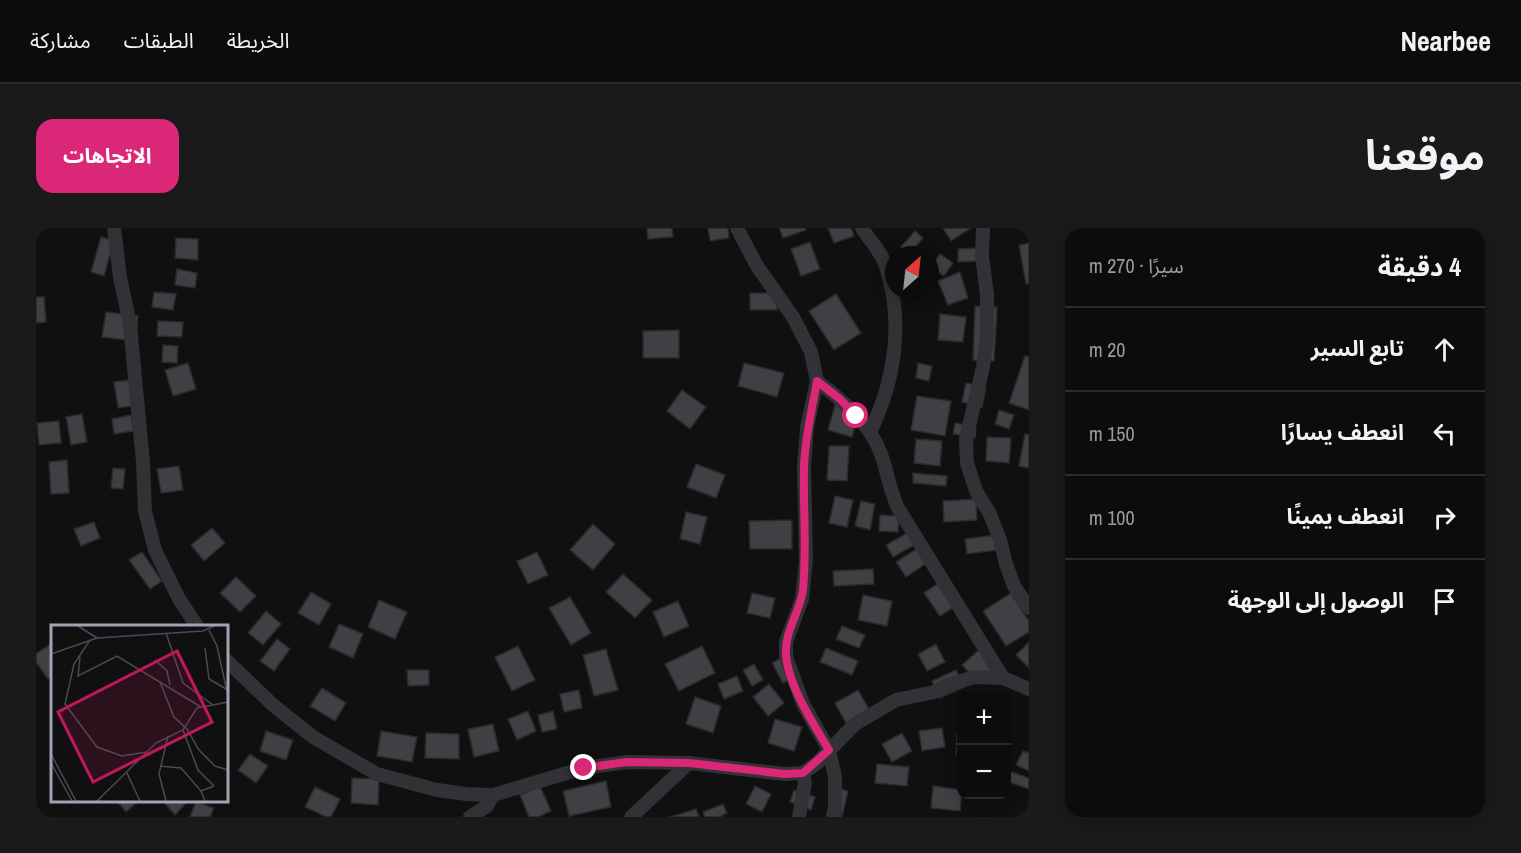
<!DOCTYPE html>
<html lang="ar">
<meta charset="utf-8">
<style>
body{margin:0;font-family:"Archivo Narrow","Noto Sans Arabic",sans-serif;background:#1a1a1b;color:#f1f3f6;direction:rtl}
.controls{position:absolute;right:18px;bottom:18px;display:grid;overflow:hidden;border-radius:12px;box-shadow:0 3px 15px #0003}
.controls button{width:54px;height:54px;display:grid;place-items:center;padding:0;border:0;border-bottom:2px solid #2c2c2e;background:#0c0c0d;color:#f1f3f6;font:30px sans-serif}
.compass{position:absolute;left:849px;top:18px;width:54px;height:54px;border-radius:50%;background:#0c0c0d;box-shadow:0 3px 15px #0003;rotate:27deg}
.stop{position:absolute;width:18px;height:18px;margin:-14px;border:4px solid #db2777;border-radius:50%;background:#fff}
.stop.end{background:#db2777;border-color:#fff;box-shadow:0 2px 6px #0008}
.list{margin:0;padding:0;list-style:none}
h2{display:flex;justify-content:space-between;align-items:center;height:78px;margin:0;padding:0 24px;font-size:26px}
h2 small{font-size:20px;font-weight:400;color:#9a9b9d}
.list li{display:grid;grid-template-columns:39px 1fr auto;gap:18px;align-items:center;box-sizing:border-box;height:84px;padding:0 24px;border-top:2px solid #2c2c2e}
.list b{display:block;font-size:22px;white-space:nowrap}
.list em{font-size:20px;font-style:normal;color:#9a9b9d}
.icon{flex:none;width:33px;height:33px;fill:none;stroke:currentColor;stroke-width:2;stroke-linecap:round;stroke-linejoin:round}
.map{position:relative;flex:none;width:993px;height:589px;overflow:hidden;direction:ltr;border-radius:18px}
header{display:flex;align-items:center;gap:36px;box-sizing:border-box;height:84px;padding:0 30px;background:#0c0c0d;border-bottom:2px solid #2c2c2e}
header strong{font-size:28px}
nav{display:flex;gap:33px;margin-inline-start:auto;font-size:21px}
.intro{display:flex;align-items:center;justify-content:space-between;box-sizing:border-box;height:144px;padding:0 36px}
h1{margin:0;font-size:42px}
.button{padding:15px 27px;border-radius:18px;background:#db2777;color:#fff;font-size:21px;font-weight:700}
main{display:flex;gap:36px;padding:0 36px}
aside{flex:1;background:#0c0c0d;border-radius:18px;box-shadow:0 3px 15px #0003}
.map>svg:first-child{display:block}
</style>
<header>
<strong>Nearbee</strong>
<nav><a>الخريطة</a><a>الطبقات</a><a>مشاركة</a></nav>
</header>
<div class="intro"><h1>موقعنا</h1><a class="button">الاتجاهات</a></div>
<main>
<aside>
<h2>4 دقيقة<small>سيرًا · 270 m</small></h2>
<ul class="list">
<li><svg class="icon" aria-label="ahead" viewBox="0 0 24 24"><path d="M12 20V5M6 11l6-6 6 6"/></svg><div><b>تابع السير</b></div><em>20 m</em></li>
<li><svg class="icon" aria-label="left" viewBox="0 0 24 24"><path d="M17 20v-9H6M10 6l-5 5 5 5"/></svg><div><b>انعطف يسارًا</b></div><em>150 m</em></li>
<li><svg class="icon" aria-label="right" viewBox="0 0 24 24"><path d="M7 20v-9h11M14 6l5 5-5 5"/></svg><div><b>انعطف يمينًا</b></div><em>100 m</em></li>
<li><svg class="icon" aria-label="arrive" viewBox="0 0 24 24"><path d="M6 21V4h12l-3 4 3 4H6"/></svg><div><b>الوصول إلى الوجهة</b></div></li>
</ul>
</aside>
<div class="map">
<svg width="993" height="589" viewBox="0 0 993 589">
<rect width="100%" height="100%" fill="#101011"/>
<!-- building -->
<g fill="#3f3f44" stroke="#2a2a2d" stroke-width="1.5">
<polygon points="611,0 636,0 637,9 612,11"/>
<polygon points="672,0 692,0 693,10 674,13"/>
<polygon points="743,0 769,0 770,2 747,10"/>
<polygon points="792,0 815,0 818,8 798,15"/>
<polygon points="907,0 935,0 915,13"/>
<polygon points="879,3 887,10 873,27 865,19"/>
<polygon points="65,9 78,12 68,48 55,44"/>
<polygon points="140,10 162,11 162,32 139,30"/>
<polygon points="774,14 784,41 765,48 755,21"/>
<polygon points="993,15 993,56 990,56 983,17"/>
<polygon points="943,20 944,33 922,34 922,21"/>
<polygon points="904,26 917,35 908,48 895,39"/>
<polygon points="141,41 161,45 159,60 139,57"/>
<polygon points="924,44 932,70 912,77 902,53"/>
<polygon points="118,64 140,66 137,82 116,79"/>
<rect x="714" y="65" width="27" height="17"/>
<polygon points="800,66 825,105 798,122 773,83"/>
<polygon points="0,69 8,69 10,94 0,95"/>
<polygon points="939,78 961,79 958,133 937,132"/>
<polygon points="70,84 102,88 99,113 66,109"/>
<polygon points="904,86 930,89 927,114 902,112"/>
<polygon points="122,93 147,94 146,109 121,108"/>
<polygon points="643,102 643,130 607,130 607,103"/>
<polygon points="127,117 142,118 141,135 126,134"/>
<polygon points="989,128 993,129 993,182 973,175"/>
<polygon points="152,135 160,161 137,168 129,142"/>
<polygon points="708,135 748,145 741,169 702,158"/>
<polygon points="882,135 896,138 893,153 880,150"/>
<polygon points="93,152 96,178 82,180 78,154"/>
<polygon points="930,155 950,159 946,179 926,174"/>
<polygon points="646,162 670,179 654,201 631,183"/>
<polygon points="881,168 915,173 909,208 875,202"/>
<polygon points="799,177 823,184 816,209 792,202"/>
<polygon points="963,182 978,187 973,201 959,196"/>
<polygon points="46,186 51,214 35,217 30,189"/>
<polygon points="95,187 98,203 78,206 76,191"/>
<polygon points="23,193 25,215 3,217 1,195"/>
<polygon points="919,195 940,199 939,210 917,206"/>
<polygon points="989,206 993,207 993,240 983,238"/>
<polygon points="951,209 975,210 973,235 950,233"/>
<polygon points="880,211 906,213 904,238 878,235"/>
<polygon points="793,218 813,218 811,253 791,252"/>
<polygon points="31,232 33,265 15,266 13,234"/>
<polygon points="660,236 689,247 680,270 651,259"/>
<polygon points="143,238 147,262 125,265 121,241"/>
<polygon points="77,240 89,241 87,261 75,260"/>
<polygon points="877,245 911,248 910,258 877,255"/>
<polygon points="799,268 817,272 811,299 793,295"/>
<polygon points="940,271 941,292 908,294 907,273"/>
<polygon points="825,273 839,276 834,302 819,298"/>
<polygon points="650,284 671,289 664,316 644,311"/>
<polygon points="844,287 863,288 862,304 843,303"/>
<polygon points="756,292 756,321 714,321 713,293"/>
<polygon points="58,294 64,310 45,318 38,301"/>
<polygon points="557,296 579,316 557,342 534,322"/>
<polygon points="176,300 189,315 168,333 155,317"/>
<polygon points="875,303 882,315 857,329 850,317"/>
<polygon points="959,307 961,322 931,326 929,311"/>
<polygon points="882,320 892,334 870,349 860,334"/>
<polygon points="106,324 126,353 114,361 93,332"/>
<polygon points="501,324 512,347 492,356 481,333"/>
<polygon points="837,341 838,356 798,358 797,343"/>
<polygon points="587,346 616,372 599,390 570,364"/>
<polygon points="200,349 220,368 204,384 184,365"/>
<polygon points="907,352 923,376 904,388 888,365"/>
<polygon points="275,364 295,376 283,397 262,385"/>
<polygon points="716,365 739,370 734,390 711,385"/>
<polygon points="975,365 993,393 993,404 970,418 947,383"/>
<polygon points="827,367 856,373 851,398 822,392"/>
<polygon points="534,369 555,405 535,417 513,380"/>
<polygon points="343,372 371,384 359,411 332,399"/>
<polygon points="642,373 653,398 628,409 617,384"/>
<polygon points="230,383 245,396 227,417 212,405"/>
<polygon points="303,396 327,406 317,430 293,419"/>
<polygon points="806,398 829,407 823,420 800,411"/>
<polygon points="241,411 254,421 238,443 224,433"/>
<polygon points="993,414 993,440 980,427"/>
<polygon points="16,415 16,448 12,451 0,434 0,426"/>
<polygon points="900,416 909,434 891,443 882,426"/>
<polygon points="482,418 499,452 476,463 459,429"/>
<polygon points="666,418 679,445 643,463 629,436"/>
<polygon points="790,420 822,433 816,447 784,434"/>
<polygon points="945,420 961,438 942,455 926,437"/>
<polygon points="570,421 582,462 558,468 547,427"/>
<polygon points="749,428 760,448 747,455 736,435"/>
<polygon points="718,436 727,452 716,458 707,442"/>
<polygon points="371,442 393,442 393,457 372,458"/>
<polygon points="920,442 928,459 903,470 896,453"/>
<polygon points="701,448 707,463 688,471 682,456"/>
<polygon points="733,456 748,475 732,488 717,469"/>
<polygon points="286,460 310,475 299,493 274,478"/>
<polygon points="543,462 546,480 528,484 524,466"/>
<polygon points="822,462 834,483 810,495 799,475"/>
<polygon points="659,469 685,478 677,505 650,496"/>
<polygon points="492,483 500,503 481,512 472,491"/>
<polygon points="517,483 521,501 506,504 502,487"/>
<polygon points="739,491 766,499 758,523 732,515"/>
<polygon points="457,496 463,523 438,529 432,501"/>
<polygon points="906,500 909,519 886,523 883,503"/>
<polygon points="230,503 257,512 250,532 224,523"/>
<polygon points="345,503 381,509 376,534 341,528"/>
<polygon points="390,505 423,506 423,531 389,530"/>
<polygon points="866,505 876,523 856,534 846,516"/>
<polygon points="921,505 926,505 926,527 920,526"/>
<polygon points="987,523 993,525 993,543 980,537"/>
<polygon points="214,526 232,538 220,555 202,542"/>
<polygon points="841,536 873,539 871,558 839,555"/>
<polygon points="973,543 993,550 993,561 970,553"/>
<polygon points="316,550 343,551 342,577 315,575"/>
<polygon points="570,553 575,579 533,588 527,563"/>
<polygon points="504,558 515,583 502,589 493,589 484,567"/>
<polygon points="719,558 735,566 726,584 710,576"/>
<polygon points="897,558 926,562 924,583 895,580"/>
<polygon points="279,559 304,571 295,589 290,589 269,579"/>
<polygon points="797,559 812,563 806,589 790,589"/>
<polygon points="758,562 779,569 775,582 754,574"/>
<polygon points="80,572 103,572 90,584"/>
<polygon points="126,572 149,572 151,574 139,587"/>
<polygon points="160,574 178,580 174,589 154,589"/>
<polygon points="687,576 691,585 683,589 669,589 667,584"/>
<polygon points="660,581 663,589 634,589"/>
</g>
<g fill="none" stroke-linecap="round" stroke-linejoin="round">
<!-- street -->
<g stroke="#313136" stroke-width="14">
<polyline points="78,0 84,49 94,97 107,234 109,283 119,322 143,371 161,398"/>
<polyline points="701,0 721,38 757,89 775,124 781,153 771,199 768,239 770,331 766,371 750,414 750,429 767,476 793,522 799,549 799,589"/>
<path d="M826,0C834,13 846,24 850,39C868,93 859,153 834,204"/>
<polyline points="947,0 946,28 951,67 951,109 947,139 930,211 931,235 940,263 954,286 964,312 970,336 978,358 993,380"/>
<path d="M781,153C806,172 834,195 845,226C852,246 853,260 862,280L967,450"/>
<polyline points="190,432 237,477 277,509 341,546 401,562 430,566 457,567 548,540 591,534 653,535 749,546 767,545 781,535 819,496 860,472 898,464 914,456 939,449 967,450 993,461"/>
<polyline points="434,589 451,578 457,567"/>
<polyline points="595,589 653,535"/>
<polyline points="763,589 769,555 767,545"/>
</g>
</g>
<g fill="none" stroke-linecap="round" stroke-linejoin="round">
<!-- route -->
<path stroke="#db2777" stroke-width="8" d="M548,540L591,534L653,535L749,546L767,545L793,522C778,497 752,457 750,427C748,404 764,384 767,362C771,321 767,280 768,239C769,209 776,182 781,153L804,171L820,188"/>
</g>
<!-- overview -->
<g transform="translate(15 397)">
<rect width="177" height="177" fill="#101011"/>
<path fill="none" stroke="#4a4b51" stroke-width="1.5" d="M27,1L46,13M158,5L166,21L177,71M115,8L132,58L162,80L177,77M39,15L23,39L14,79L46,122L71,131L96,127M154,23L158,54L175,64M0,29L46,13L152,6L163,1M29,32L27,51L66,31L150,82M104,35L116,46L119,60M109,57L123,92L136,104L148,125L164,141L177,145M132,105L147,145L163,161M0,129L25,176M0,138L21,176M109,141L130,143L150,166M76,148L89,176M46,176L105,118L132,105L146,83L162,80M115,176L108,149L117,111M154,176L150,166L163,161"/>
<path fill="#c2185b" fill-opacity="0.15" stroke="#c2185b" stroke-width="3" d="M126,26L161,97L42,157L7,87Z"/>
<rect width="177" height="177" fill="none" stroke="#a2a3b1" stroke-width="3"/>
</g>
</svg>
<div class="controls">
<button>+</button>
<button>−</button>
</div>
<svg class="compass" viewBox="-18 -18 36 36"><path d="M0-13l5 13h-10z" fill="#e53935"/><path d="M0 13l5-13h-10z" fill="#9a9b9d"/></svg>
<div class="stop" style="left:820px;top:188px"></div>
<div class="stop end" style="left:548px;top:540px"></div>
</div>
</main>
